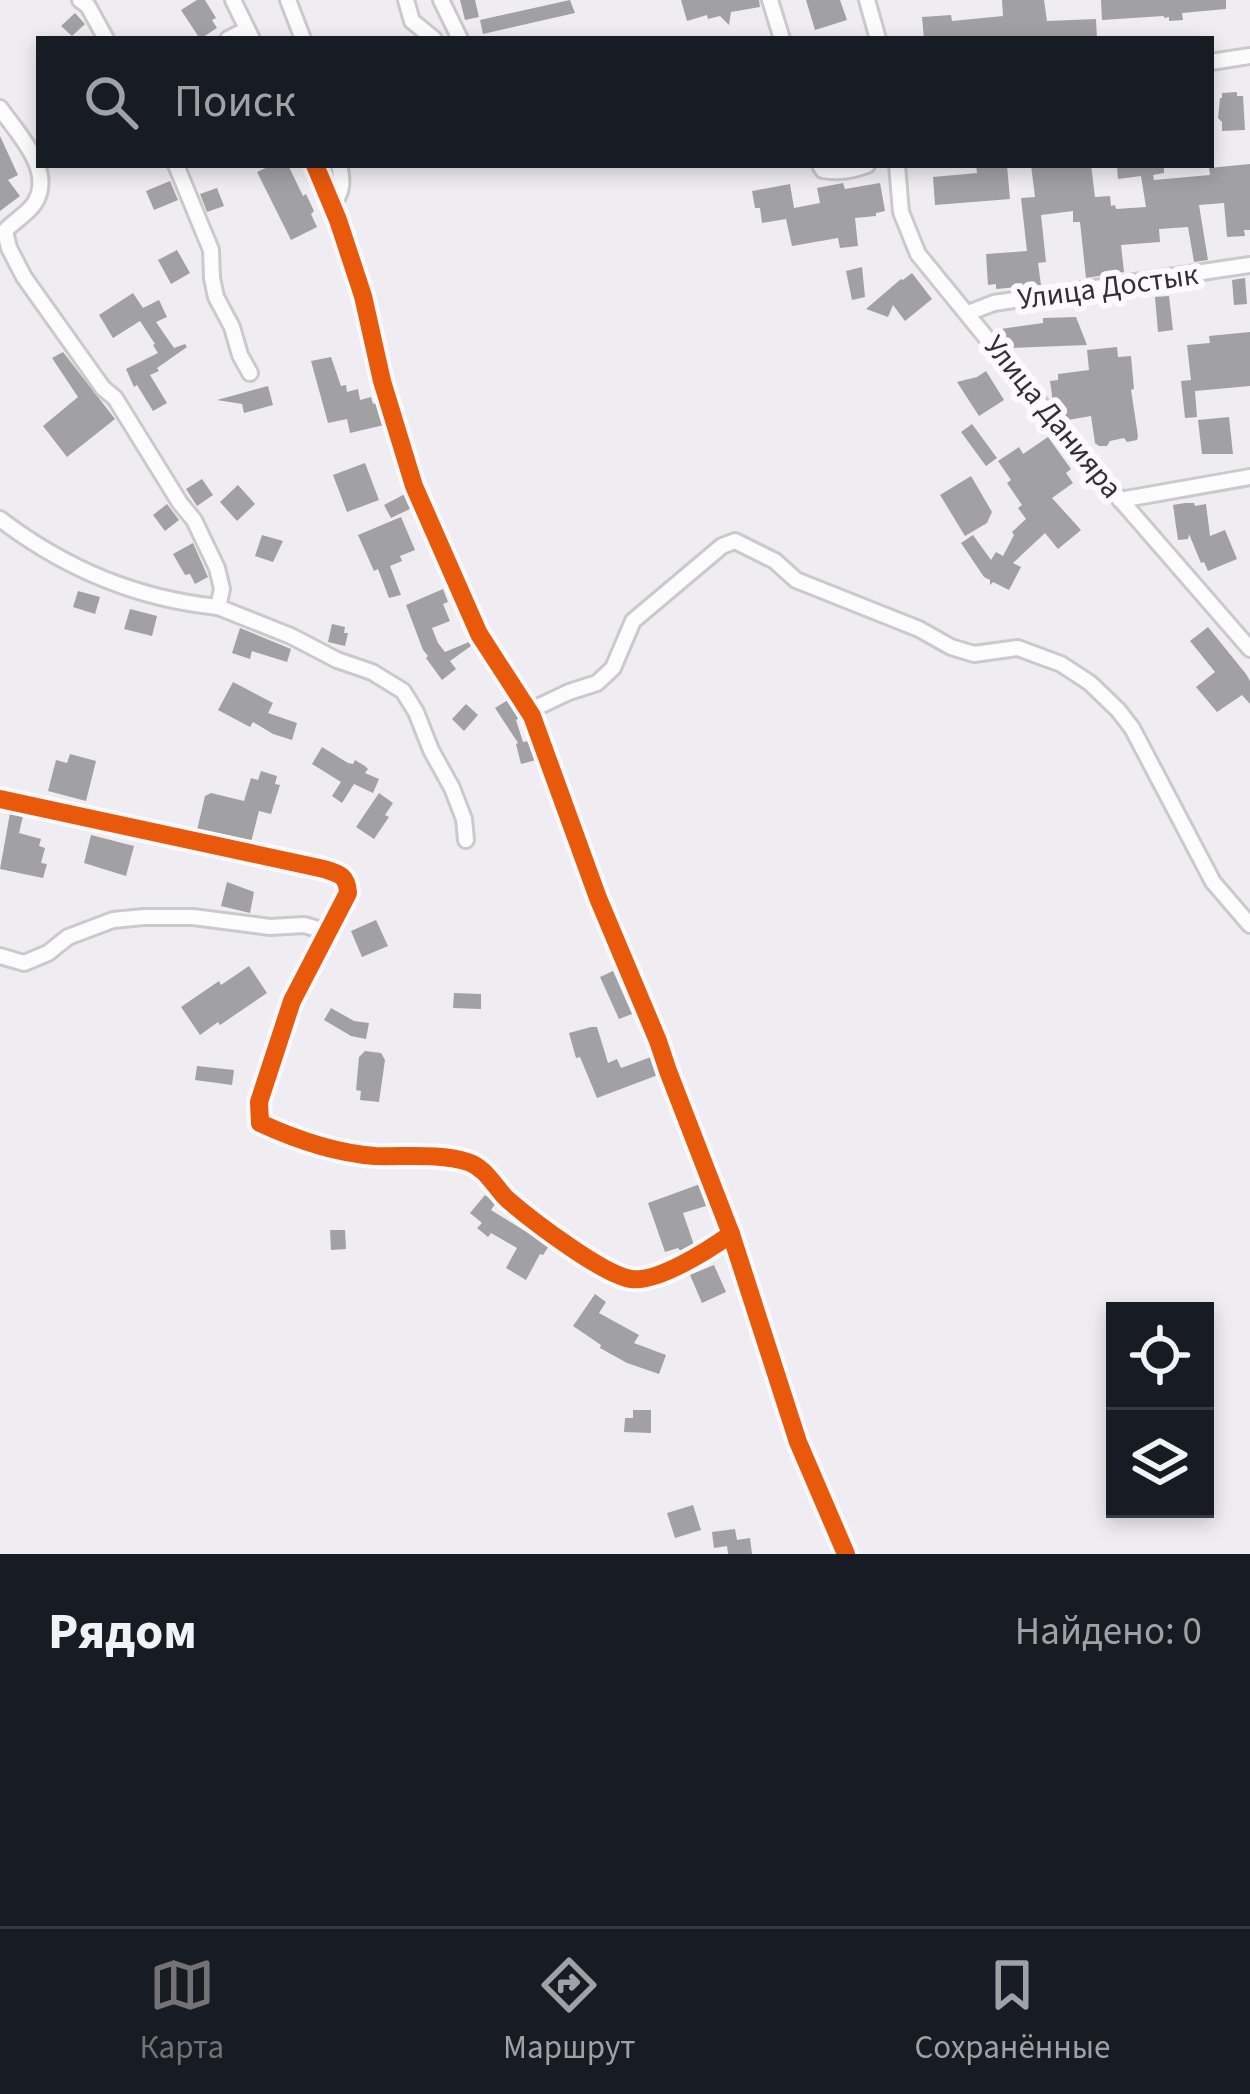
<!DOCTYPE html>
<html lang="ru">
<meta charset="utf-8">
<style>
body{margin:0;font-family:"Source Sans 3",sans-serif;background:#20242c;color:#f1f3f6}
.controls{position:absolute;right:36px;bottom:36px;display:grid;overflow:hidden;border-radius:0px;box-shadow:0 6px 18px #0003}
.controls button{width:108px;height:108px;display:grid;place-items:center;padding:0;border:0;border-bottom:3px solid #363941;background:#171b24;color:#f1f3f6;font:60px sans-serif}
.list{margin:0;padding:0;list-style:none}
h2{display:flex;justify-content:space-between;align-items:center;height:156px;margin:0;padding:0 48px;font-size:51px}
h2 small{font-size:39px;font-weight:400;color:#9ea1a6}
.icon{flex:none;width:66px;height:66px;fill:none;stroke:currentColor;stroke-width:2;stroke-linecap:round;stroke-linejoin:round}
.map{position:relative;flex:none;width:1250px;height:1554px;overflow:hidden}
.search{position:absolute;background:#171b24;box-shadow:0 6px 18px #0003;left:36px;right:36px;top:36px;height:132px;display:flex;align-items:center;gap:30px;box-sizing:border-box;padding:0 42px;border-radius:0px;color:#9ea1a6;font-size:45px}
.sheet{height:372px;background:#171b24}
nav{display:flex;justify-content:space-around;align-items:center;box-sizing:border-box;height:168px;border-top:3px solid #363941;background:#171b24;font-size:33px;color:#9ea1a6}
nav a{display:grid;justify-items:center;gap:6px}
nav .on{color:#737274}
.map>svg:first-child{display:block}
</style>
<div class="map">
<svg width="1250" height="1554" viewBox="0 0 1250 1554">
<rect width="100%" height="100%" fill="#efedf1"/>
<!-- building -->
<g fill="#a1a0a3">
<polygon points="197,0 205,0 216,18 212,20 217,28 200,39 181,10"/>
<polygon points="460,0 475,0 479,17 465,20"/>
<polygon points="570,0 575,13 483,34 480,20"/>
<polygon points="681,0 759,0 760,7 731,12 729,25 720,16 708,19 707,15 687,21"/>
<polygon points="806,0 840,0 847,20 815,30"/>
<polygon points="1002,0 1044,0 1047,21 1096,19 1097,39 924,39 922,17 951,15 952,21 1003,16"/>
<polygon points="1101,0 1226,0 1226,9 1182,13 1183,20 1169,21 1169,17 1164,18 1164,16 1102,20"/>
<polygon points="75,13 85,24 72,36 61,26"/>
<polygon points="1237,92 1237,96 1243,96 1245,130 1222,131 1222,122 1218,118 1220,98 1222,98 1222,93"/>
<polygon points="0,136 18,175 8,180 20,196 0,211"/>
<polygon points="1250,164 1250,230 1244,230 1245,236 1227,237 1224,203 1199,205 1208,260 1194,262 1188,227 1159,229 1160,242 1121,245 1124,272 1086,278 1080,222 1073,222 1073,211 1041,215 1046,262 1038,263 1041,285 996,289 996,284 988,285 986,254 1027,251 1021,198 1035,197 1031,165 1091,165 1095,197 1110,196 1111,206 1115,205 1116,209 1146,207 1141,176 1118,179 1117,166 1164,165 1164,173 1153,175 1154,180 1210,175 1209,168"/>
<polygon points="272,165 288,165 303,196 306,194 314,211 311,214 317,227 291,240 257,172"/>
<polygon points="976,165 1007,165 1010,199 935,205 933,177 977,173"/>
<polygon points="170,181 178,200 154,210 146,191"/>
<polygon points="843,183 845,189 880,183 885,211 876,213 876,216 855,218 858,246 840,248 838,238 792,246 786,219 762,223 760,208 755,208 752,191 790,184 794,208 820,203 817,188"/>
<polygon points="217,188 224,206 207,212 200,194"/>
<polygon points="177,250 190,273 171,284 158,260"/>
<polygon points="862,267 865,297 852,300 846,271"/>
<polygon points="912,273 932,299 905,321 893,305 888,317 866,309 901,279 903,280"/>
<polygon points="1245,278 1247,304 1234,305 1232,280"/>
<polygon points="133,293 143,308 159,300 167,317 156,322 174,348 185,344 187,347 157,368 159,371 150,375 167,403 153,411 137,385 134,387 126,369 158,353 153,345 155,344 140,321 113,338 99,315"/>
<polygon points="1169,296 1173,330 1158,332 1155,297"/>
<polygon points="1076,317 1087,345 1009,348 994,330 1043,323 1043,318"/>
<polygon points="1250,332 1250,386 1195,391 1197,417 1185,418 1181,381 1191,380 1187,345 1210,343 1209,336"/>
<polygon points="1117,347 1118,357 1131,356 1134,389 1131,390 1138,436 1137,440 1127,442 1124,438 1110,441 1107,446 1099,446 1095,443 1091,416 1068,420 1053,402 1050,381 1058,380 1058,374 1089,370 1087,350"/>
<polygon points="63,352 115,419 67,457 43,426 78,397 52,358"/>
<polygon points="331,357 341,386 346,385 347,392 358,389 360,400 371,397 373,404 377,403 384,425 350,433 347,419 328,423 311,361"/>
<polygon points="986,371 1004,400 979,416 957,382 977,377"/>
<polygon points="268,386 273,405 244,413 242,404 217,400"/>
<polygon points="1229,417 1233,454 1202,454 1198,420"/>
<polygon points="972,424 997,458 986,466 961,432"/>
<polygon points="1048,437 1071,469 1066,473 1073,483 1052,498 1081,530 1058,549 1045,533 1013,563 1021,567 1009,590 993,582 990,585 990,580 984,577 961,543 973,535 991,560 996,552 1003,556 1014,535 1012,532 1026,519 1018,508 1022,505 1007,483 1011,480 998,461 1019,447 1023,454"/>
<polygon points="365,463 379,500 347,512 333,475"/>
<polygon points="971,476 992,512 987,523 965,536 940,495"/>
<polygon points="202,479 213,495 197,506 186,489"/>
<polygon points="238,485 255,504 237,521 220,502"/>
<polygon points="405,494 412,508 391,518 384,505"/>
<polygon points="1185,503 1194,503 1195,506 1206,504 1210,536 1225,530 1237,559 1208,571 1204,562 1201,563 1189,534 1188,539 1178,540 1173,505"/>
<polygon points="167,504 179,520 165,531 153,515"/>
<polygon points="401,517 415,550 400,556 402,561 390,566 401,595 389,598 378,569 374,571 358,535"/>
<polygon points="262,535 283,541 273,562 255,556"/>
<polygon points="193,543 208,577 195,584 190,574 185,575 173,554"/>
<polygon points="443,589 448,602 443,604 450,621 432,628 438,643 445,652 469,642 471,646 450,661 456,669 442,680 426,658 428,656 423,650 406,605"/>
<polygon points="78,591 100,597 95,614 73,607"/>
<polygon points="130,609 157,616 152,636 124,629"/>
<polygon points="332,624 345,627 344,633 348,633 345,646 328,642"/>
<polygon points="1208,627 1246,674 1250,681 1250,704 1242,695 1217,712 1196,687 1215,672 1190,641"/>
<polygon points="240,628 291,649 287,662 252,651 250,659 232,653"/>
<polygon points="233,682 273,703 268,713 297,723 292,740 273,734 253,722 250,727 218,710"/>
<polygon points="508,700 520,717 516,720 523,742 529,741 536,760 521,764 516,744 518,743 495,708"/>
<polygon points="466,704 478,715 464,731 452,719"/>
<polygon points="322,747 348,763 353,764 355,760 365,766 368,769 365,773 379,779 373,793 354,784 342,803 332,796 341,782 312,764"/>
<polygon points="70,754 96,761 86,801 48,791 56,760 67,763"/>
<polygon points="261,771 277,776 275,784 280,785 271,814 259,811 251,842 197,830 205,796 211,793 244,801 251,778 258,780"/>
<polygon points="379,793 393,803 385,815 389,817 374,839 356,827"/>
<polygon points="10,813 23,816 19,833 41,839 39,846 45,848 41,863 47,864 43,878 0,869"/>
<polygon points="91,835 134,846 126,876 84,863"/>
<polygon points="227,882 254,892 250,913 221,906"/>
<polygon points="376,920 388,946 362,957 351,931"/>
<polygon points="249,966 267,993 220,1025 218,1022 200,1035 181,1007 219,981 221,985"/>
<polygon points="613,971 632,1014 619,1019 600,977"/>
<polygon points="454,993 481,994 481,1009 453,1008"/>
<polygon points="331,1008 354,1021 369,1023 366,1039 351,1036 324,1020"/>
<polygon points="591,1027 597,1027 608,1063 617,1059 621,1068 651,1057 658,1075 597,1098 580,1057 576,1058 569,1033"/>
<polygon points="365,1051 381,1053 385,1060 379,1102 360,1100 361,1091 356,1090 359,1057"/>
<polygon points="197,1066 234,1070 232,1085 195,1080"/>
<polygon points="700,1184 706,1206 683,1213 694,1245 681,1252 678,1248 665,1252 648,1203"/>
<polygon points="485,1195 496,1203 491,1210 549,1246 543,1255 540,1254 526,1280 506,1268 517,1248 491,1233 488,1237 477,1228 482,1223 470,1213"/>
<polygon points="330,1230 345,1230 346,1249 331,1250"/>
<polygon points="714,1265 726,1292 702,1303 690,1275"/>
<polygon points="595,1294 606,1302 599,1313 639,1335 634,1343 666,1355 659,1374 627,1363 600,1348 601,1345 573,1326"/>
<polygon points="633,1410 651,1410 651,1433 624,1432 625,1418 633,1418"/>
<polygon points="693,1505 701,1530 675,1538 667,1513"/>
<polygon points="735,1529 737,1540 750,1538 752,1554 728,1554 727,1546 714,1548 712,1532"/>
</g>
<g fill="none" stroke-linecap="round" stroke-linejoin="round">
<!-- minor casing -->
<g stroke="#cac9cc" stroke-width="20">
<g id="minor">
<polyline points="80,0 88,6 106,39"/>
<polyline points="233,0 252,39"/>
<polyline points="288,0 303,39"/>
<polyline points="406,0 412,21 434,39"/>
<polyline points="441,0 460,39"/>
<polyline points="770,0 782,39"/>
<polyline points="867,0 878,39"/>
<polyline points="228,39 246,30"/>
<polyline points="1211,62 1250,56"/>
<path d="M0,108C17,133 56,171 34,204C27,214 13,222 5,231L9,248L24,277L103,388L115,398L180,503L194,520L217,568L222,589L218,607L291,636L337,660L372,672L403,691L416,712L431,750L452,788L464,819L466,840"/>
<polyline points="176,165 211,250 212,278 216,297 232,327 240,355 250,373"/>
<polyline points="315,165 338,220 363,296 382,381 414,486 479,634 532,716 598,898 658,1041 668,1071 731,1234 798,1442 846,1554"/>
<path d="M820,165L823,170C840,173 852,170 867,165"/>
<polyline points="897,165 901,212 918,254 1086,460 1250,649"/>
<path d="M332,205C343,192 343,181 339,165"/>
<polyline points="968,313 994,303 1250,265"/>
<polyline points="1120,500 1250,477"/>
<path d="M0,519C64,568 138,599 218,607"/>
<polyline points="529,711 569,692 597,683 613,668 633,621 722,546 735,541 775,561 796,580 919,629 951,647 974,654 1018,648 1061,664 1090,683 1118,710 1132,728 1213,882 1250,925"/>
<path d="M0,799L324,869C339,874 347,875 348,893L292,1001L259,1102L260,1123C297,1140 334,1153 375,1156C405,1157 439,1153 468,1162C486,1168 494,1186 507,1199C530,1219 603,1275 631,1279C658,1283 710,1249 731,1234"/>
<polyline points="0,956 24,963 48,953 68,937 113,920 144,917 193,917 270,927 304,925 329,932"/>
</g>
</g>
<!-- minor -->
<use href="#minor" stroke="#fdfcfd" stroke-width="14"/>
<!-- cycleway casing -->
<g stroke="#fcfafe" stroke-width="26">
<g id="cycleway">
<polyline points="315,165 338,220 363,296 382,381 414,486 479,634 532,716 598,898 658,1041 668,1071 731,1234 798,1442 846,1554"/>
<path d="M0,799L324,869C339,874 347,875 348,893L292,1001L259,1102L260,1123C297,1140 334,1153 375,1156C405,1157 439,1153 468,1162C486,1168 494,1186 507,1199C530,1219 603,1275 631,1279C658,1283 710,1249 731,1234"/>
</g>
</g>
<!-- cycleway -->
<use href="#cycleway" stroke="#e8590c" stroke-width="18"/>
</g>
<g text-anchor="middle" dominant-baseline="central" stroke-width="12" stroke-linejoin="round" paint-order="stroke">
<!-- street labels -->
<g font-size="30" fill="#302f31" stroke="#fcfafe">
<text transform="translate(1108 287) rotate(-8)">Улица Достык</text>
<text transform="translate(1053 417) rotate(51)">Улица Данияра</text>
</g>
</g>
</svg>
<div class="controls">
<button><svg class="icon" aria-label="locate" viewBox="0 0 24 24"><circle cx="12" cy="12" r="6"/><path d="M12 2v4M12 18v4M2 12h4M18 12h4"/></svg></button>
<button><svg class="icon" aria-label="layers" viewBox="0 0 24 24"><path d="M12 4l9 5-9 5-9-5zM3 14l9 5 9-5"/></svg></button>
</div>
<div class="search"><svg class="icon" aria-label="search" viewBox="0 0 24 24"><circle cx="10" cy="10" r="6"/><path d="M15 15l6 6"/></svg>Поиск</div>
</div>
<section class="sheet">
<h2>Рядом<small>Найдено: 0</small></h2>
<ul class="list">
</ul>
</section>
<nav>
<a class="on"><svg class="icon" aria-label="map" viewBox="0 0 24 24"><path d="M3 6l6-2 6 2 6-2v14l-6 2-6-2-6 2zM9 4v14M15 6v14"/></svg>Карта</a>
<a><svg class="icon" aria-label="directions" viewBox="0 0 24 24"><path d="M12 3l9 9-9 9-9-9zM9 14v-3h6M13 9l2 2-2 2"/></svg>Маршрут</a>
<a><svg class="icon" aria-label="saved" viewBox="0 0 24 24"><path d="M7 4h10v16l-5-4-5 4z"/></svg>Сохранённые</a>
</nav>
